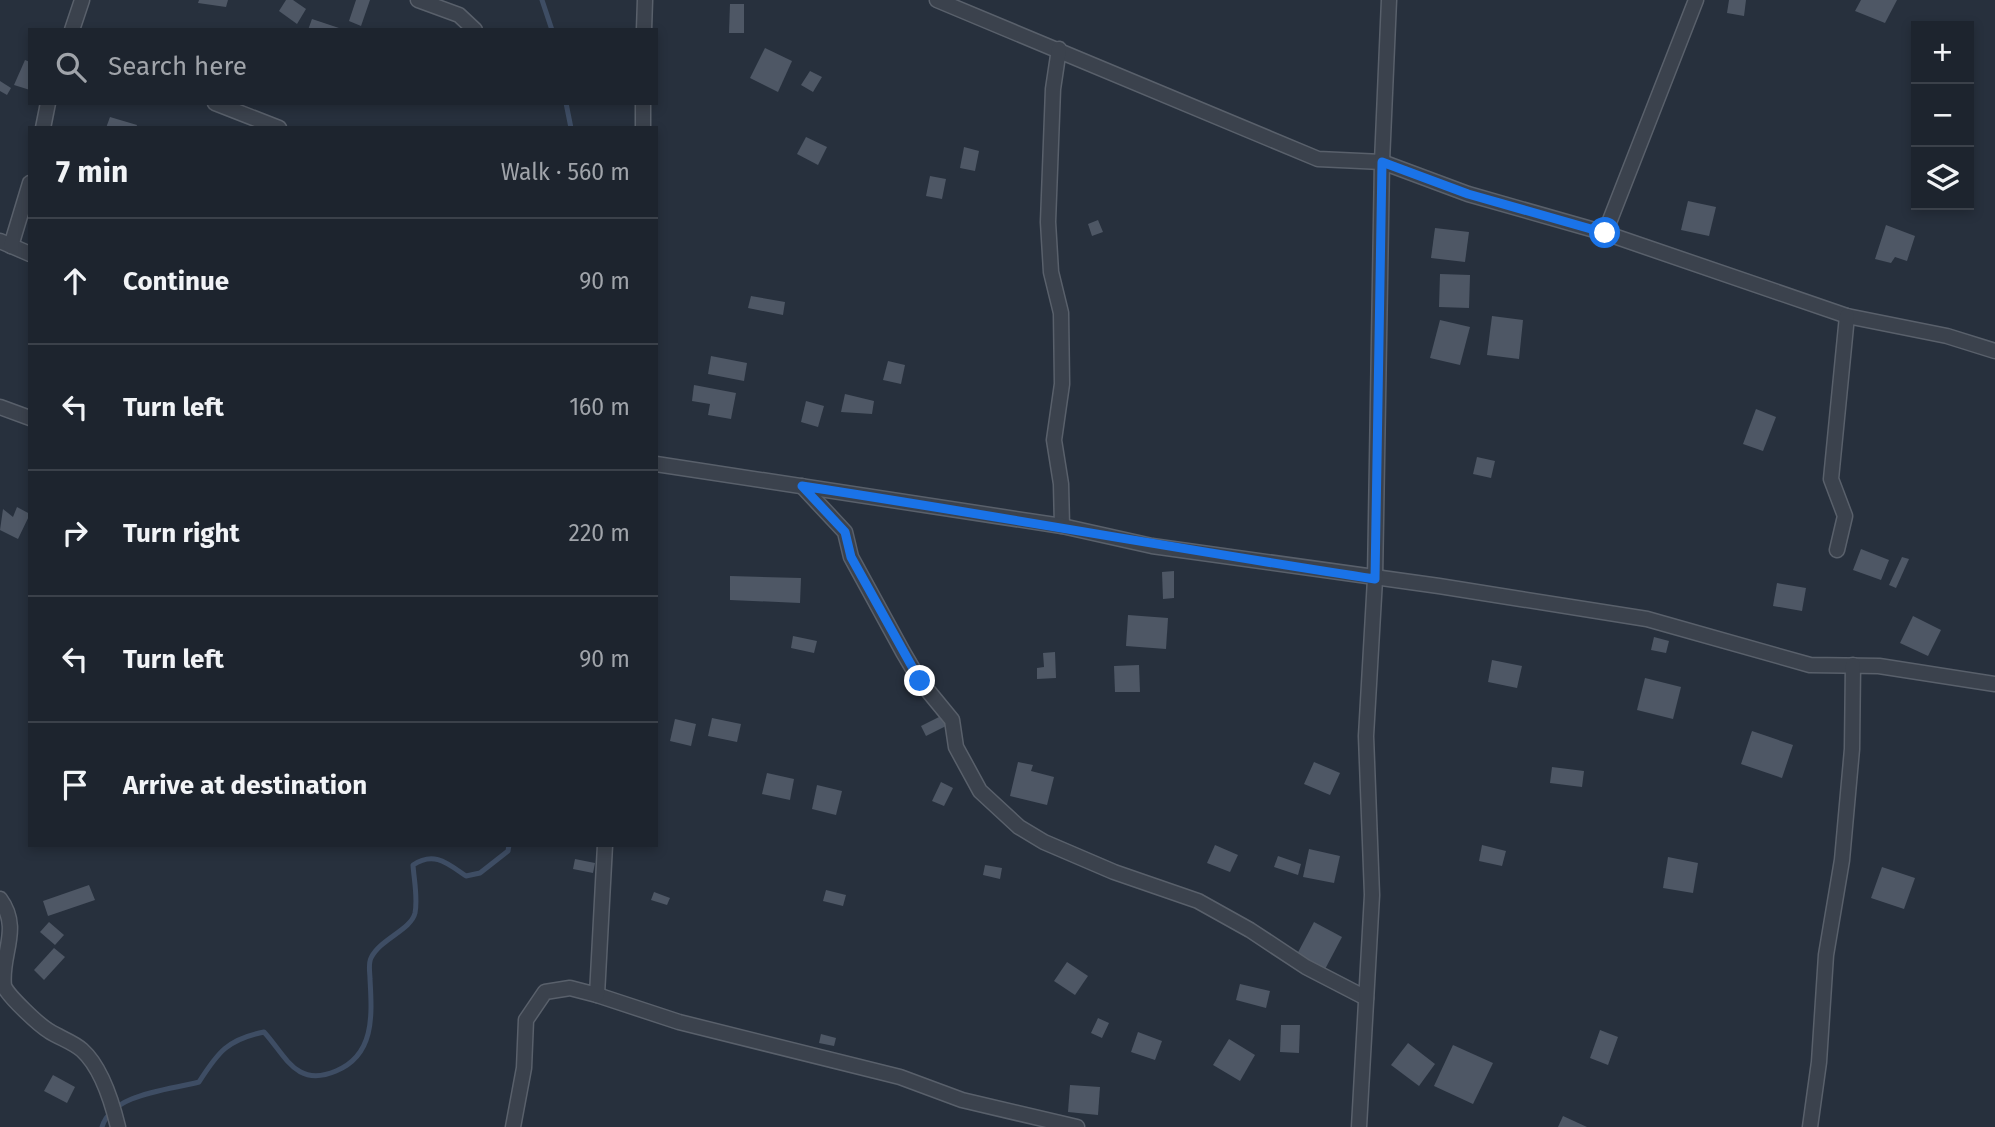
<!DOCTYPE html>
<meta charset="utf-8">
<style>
body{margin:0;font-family:"Fira Sans",sans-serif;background:#2a303a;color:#f1f3f6}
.controls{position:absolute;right:21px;top:21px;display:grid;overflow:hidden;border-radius:0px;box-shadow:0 4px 10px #0003}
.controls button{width:63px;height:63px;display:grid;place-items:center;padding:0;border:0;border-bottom:2px solid #3b414a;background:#1d242e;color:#f1f3f6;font:35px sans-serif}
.stop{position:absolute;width:21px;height:21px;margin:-16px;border:5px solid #1a73e8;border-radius:50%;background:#fff}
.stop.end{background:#1a73e8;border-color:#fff;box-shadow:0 2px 7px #0008}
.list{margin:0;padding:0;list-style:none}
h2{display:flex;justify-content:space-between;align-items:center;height:91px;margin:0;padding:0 28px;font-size:30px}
h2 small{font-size:23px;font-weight:400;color:#a0a4aa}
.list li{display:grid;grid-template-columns:46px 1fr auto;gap:21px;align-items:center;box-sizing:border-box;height:126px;padding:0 28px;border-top:2px solid #3b414a}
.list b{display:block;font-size:26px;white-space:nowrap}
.list em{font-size:23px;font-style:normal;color:#a0a4aa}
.icon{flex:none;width:38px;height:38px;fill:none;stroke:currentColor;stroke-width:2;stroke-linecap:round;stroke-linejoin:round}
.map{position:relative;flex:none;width:1995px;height:1127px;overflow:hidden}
.search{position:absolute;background:#1d242e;box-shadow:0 4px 10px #0003;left:28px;top:28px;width:630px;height:77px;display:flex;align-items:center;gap:18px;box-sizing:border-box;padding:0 24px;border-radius:0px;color:#a0a4aa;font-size:26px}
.panel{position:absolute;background:#1d242e;box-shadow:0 4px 10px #0003;left:28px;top:126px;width:630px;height:721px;border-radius:0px}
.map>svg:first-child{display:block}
</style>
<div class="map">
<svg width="1995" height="1127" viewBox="0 0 1995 1127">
<rect width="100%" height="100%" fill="#27303d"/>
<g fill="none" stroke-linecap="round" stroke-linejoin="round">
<!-- stream -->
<g stroke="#3e4d64" stroke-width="5">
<polyline points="542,0 552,30"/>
<polyline points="566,103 571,128"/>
<path d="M102,1127C112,1093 170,1090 199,1082C218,1052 228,1039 264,1032C286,1056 296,1088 336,1071C375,1055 372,1015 370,979C370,973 368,964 371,958C380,939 411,930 415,913C418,898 414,880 413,865C434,851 447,863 466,876L480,873L508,851L509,845"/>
</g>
</g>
<!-- building -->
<g fill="#4e5765">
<polygon points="199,0 228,0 226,7 198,3"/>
<polygon points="286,0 293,0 306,9 297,24 279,11"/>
<polygon points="356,0 370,0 361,26 349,21"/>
<polygon points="1729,0 1746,0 1744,16 1727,13"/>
<polygon points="1861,0 1897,0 1885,23 1855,11"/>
<polygon points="730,4 744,4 744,33 729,33"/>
<polygon points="312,19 342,29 342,30 308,30"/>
<polygon points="765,48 792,61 778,92 750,78"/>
<polygon points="25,60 30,62 30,90 14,85"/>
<polygon points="810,71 822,77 813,92 801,85"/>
<polygon points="0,81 11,88 7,95 0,91"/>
<polygon points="110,117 137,125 136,128 106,128"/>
<polygon points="806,137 827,147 818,165 797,154"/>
<polygon points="964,147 979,151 975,171 960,168"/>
<polygon points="930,176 946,179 942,199 926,196"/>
<polygon points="1688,201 1716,207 1709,236 1681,230"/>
<polygon points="1098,220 1103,232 1092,236 1088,224"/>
<polygon points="1886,225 1915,236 1907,261 1895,257 1891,263 1875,259"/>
<polygon points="1435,228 1469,232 1465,262 1431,258"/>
<polygon points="1440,274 1470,275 1469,308 1439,307"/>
<polygon points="751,296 785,302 783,315 748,308"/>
<polygon points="1492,316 1523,320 1519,359 1487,355"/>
<polygon points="1440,320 1470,327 1460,365 1430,358"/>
<polygon points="711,356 747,363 744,381 708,374"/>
<polygon points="888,361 905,365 901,384 883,380"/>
<polygon points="694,385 736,393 731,419 708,415 710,404 692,401"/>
<polygon points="845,394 874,401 872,414 841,412"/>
<polygon points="806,401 824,406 818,427 801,422"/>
<polygon points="1756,409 1776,417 1763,451 1743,444"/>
<polygon points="1477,457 1495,461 1491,478 1473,474"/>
<polygon points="17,507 30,514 18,539 0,530 3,509 13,517"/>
<polygon points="1861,549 1889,560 1881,580 1853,570"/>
<polygon points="1902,557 1909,559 1896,588 1889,585"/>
<polygon points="1174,571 1174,598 1163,599 1162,572"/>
<polygon points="730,576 801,578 800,603 730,600"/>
<polygon points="1777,583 1806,588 1802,611 1773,606"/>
<polygon points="1128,615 1168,618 1166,649 1126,646"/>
<polygon points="1913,616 1941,630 1928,656 1900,643"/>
<polygon points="793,636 817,641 814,653 791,648"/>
<polygon points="1654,637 1669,641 1666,653 1651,650"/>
<polygon points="1055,652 1056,678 1037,679 1037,668 1044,667 1043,653"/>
<polygon points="1492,660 1522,666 1517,688 1488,682"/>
<polygon points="1139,665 1140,692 1115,692 1114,666"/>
<polygon points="1645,678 1681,687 1673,719 1637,710"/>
<polygon points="941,716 946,726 926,736 921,726"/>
<polygon points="712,718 741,724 737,742 708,736"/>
<polygon points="675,719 696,724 691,746 670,741"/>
<polygon points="1752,731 1793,745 1782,778 1741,764"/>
<polygon points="1018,762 1033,765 1031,771 1054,777 1047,805 1010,796"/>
<polygon points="1314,762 1340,773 1330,795 1304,784"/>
<polygon points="1552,767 1584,771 1582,787 1550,783"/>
<polygon points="767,773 794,779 790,800 762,794"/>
<polygon points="941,782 953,788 944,806 932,801"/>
<polygon points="817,785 842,791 836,815 812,809"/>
<polygon points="1215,845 1238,855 1230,872 1207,863"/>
<polygon points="1482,845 1506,851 1502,866 1479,861"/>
<polygon points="1309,849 1340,856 1334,883 1303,877"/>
<polygon points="1278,856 1301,864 1298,875 1274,867"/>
<polygon points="1668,857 1698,863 1693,893 1663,888"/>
<polygon points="575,859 595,863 593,873 573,869"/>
<polygon points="985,865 1002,868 1000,879 983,875"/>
<polygon points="1882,867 1915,878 1904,909 1871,898"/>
<polygon points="89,885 95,900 48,916 43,901"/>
<polygon points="826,890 846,895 843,906 823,901"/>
<polygon points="654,892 670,898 667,905 651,900"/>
<polygon points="49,922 64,935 55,945 40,932"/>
<polygon points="1314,922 1342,937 1323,973 1295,958"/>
<polygon points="54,948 65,957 44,980 34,970"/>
<polygon points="1067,962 1088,976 1075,995 1054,981"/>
<polygon points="1240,984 1270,991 1266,1008 1236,1000"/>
<polygon points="1098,1018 1109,1023 1102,1038 1091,1033"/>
<polygon points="1281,1025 1300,1025 1299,1053 1280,1052"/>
<polygon points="1600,1030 1618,1037 1608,1065 1590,1058"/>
<polygon points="1138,1032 1162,1041 1155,1060 1131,1052"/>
<polygon points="821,1034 836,1038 834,1046 819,1043"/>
<polygon points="1229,1039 1255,1055 1240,1081 1213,1065"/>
<polygon points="1408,1043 1435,1064 1419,1086 1391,1065"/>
<polygon points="1453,1045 1493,1063 1473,1104 1434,1086"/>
<polygon points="53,1075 75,1087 67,1103 44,1091"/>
<polygon points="1070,1085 1100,1087 1098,1115 1068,1112"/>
<polygon points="1563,1116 1587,1127 1558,1127"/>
</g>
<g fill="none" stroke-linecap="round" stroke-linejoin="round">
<!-- street casing -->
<g stroke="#59606b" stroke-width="17">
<g id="street">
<polyline points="418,0 459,15 475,30"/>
<polyline points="937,0 1318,159 1382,162 1468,194 1605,233 1847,316 1947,336 1995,351"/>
<polyline points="72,30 82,0"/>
<polyline points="644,30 645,0"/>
<polyline points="1059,49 1053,89 1048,222 1051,272 1061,313 1062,384 1054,440 1061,484 1062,526"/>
<polyline points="215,103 279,128"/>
<polyline points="43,128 48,103"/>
<polyline points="643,128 643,103"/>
<polyline points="1605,233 1696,0"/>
<polyline points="0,241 30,254"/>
<polyline points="11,246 30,183"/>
<polyline points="0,407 30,418"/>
<polyline points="656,464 1062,526 1152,546 1439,586 1647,619 1810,665 1879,666 1995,684"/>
<polyline points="802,486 845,532 851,557 903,652 920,681 952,720 956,747 980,791 1019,827 1044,842 1114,872 1198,901 1250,930 1306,967 1366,998"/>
<polyline points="1837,550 1845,516 1831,479 1847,316"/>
<path d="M0,899C22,929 0,955 4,986C8,996 39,1025 49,1031C60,1038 73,1042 82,1050C102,1068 112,1102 118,1127"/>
<polyline points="597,995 679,1022 900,1077 962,1100 1077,1127"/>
<polyline points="513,1127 524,1068 526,1020 545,992 570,988 597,995 605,845"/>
<polyline points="1359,1127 1372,895 1366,736 1375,579 1382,162 1389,0"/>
<polyline points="1810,1127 1819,1062 1826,955 1842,860 1852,749 1853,665"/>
</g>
</g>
<!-- street -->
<use href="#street" stroke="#3b424d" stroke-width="14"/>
</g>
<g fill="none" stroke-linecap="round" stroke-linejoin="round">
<!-- route -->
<path stroke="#1a73e8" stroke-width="9" d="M920,681L851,557L845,532L802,486C993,515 1183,550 1375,579L1382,162L1468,194L1605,233"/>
</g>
</svg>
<div class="controls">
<button>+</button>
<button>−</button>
<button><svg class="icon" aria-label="layers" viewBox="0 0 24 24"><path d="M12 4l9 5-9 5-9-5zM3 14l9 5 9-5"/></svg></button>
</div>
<div class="stop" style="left:1605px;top:233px"></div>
<div class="stop end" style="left:920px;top:681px"></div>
<div class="search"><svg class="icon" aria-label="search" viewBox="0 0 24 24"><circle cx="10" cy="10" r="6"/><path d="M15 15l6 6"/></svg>Search here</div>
<section class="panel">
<h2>7 min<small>Walk · 560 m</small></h2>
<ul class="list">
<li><svg class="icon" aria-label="ahead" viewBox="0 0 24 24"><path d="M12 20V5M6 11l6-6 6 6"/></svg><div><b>Continue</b></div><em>90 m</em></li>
<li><svg class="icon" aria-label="left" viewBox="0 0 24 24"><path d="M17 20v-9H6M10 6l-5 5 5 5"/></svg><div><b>Turn left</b></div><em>160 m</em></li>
<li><svg class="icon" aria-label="right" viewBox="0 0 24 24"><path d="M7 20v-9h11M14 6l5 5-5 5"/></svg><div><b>Turn right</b></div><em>220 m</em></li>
<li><svg class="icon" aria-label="left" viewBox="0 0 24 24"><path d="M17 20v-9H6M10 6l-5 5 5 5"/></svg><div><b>Turn left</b></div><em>90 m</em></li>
<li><svg class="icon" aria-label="arrive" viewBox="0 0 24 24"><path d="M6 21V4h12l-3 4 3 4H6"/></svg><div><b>Arrive at destination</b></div></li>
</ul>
</section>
</div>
